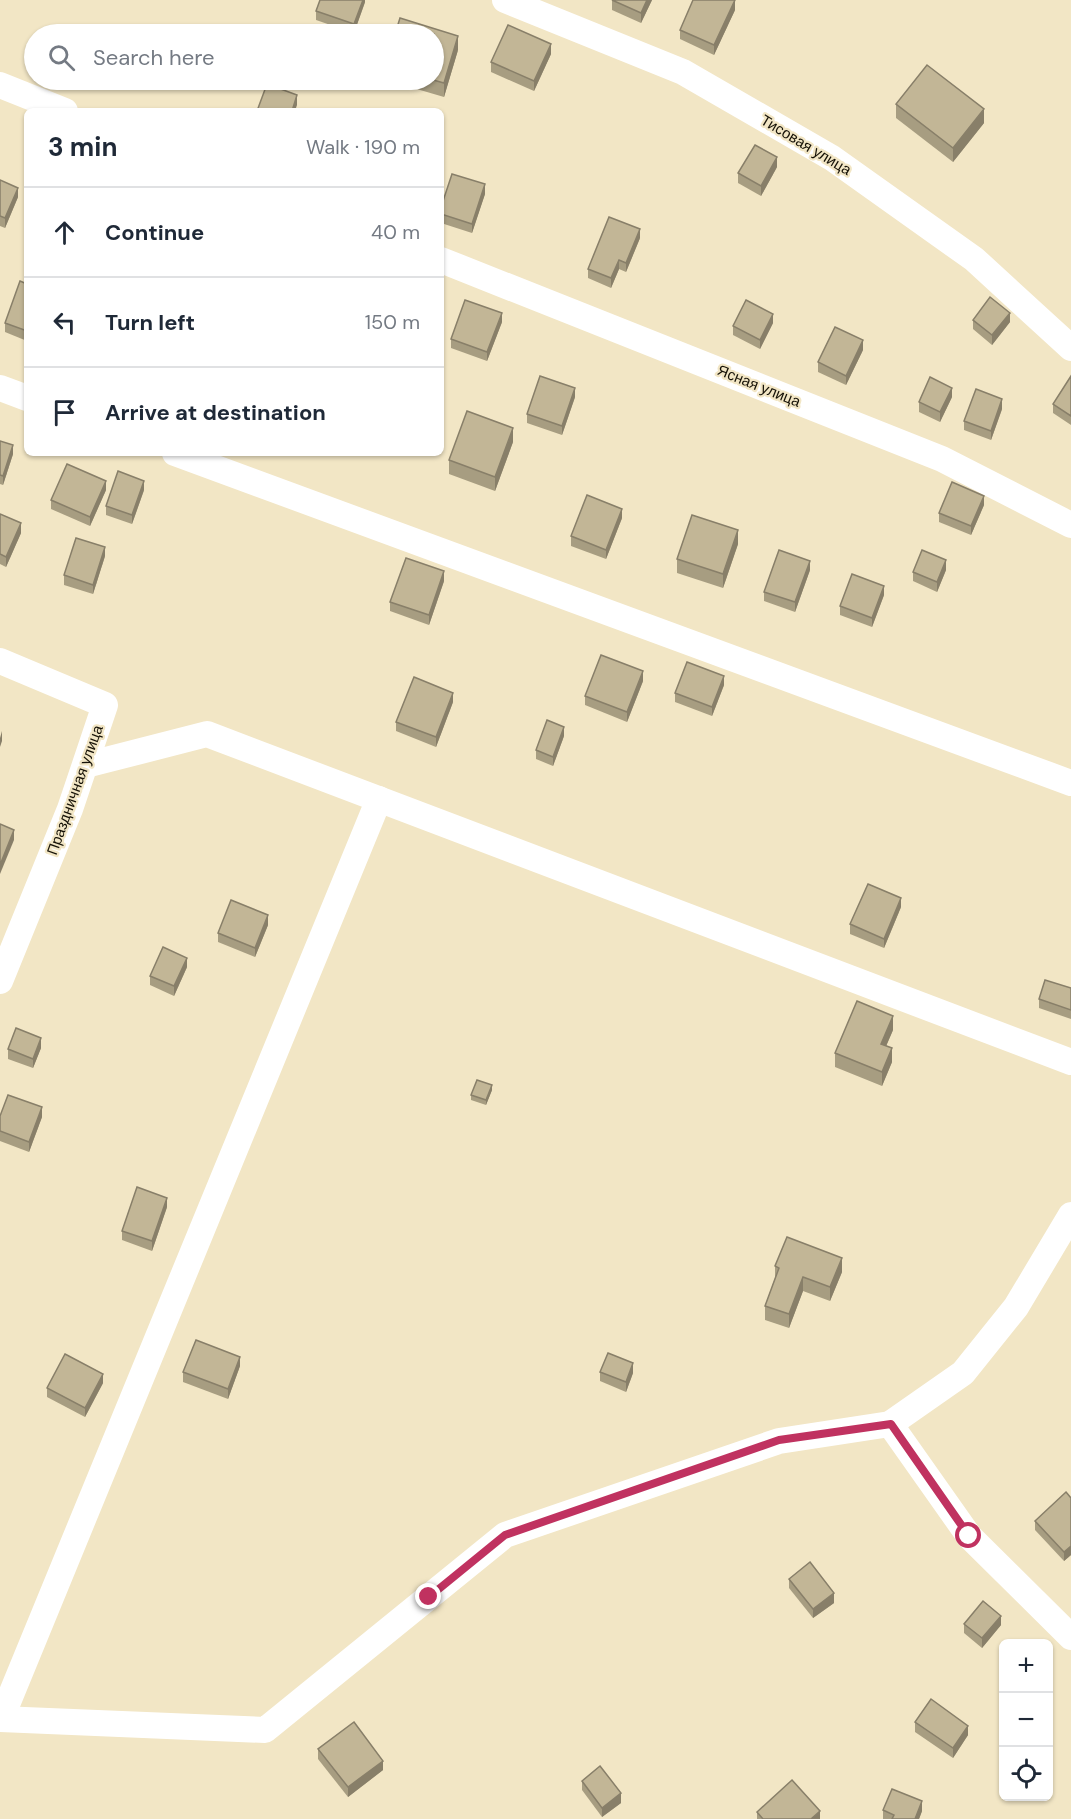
<!DOCTYPE html>
<meta charset="utf-8">
<style>
body{margin:0;font-family:"DM Sans",sans-serif;background:#f6f6f7;color:#1f2937}
.controls{position:absolute;right:18px;bottom:18px;display:grid;overflow:hidden;border-radius:9px;box-shadow:0 2px 4px #0004}
.controls button{width:54px;height:54px;display:grid;place-items:center;padding:0;border:0;border-bottom:2px solid #e0e1e3;background:#fff;color:#1f2937;font:30px sans-serif}
.stop{position:absolute;width:18px;height:18px;margin:-14px;border:4px solid #c03260;border-radius:50%;background:#fff}
.stop.end{background:#c03260;border-color:#fff;box-shadow:0 2px 6px #0008}
.list{margin:0;padding:0;list-style:none}
h2{display:flex;justify-content:space-between;align-items:center;height:78px;margin:0;padding:0 24px;font-size:26px}
h2 small{font-size:20px;font-weight:400;color:#747a83}
.list li{display:grid;grid-template-columns:39px 1fr auto;gap:18px;align-items:center;box-sizing:border-box;height:90px;padding:0 24px;border-top:2px solid #e0e1e3}
.list b{display:block;font-size:22px;white-space:nowrap}
.list em{font-size:20px;font-style:normal;color:#747a83}
.icon{flex:none;width:33px;height:33px;fill:none;stroke:currentColor;stroke-width:2;stroke-linecap:round;stroke-linejoin:round}
.map{position:relative;flex:none;width:1071px;height:1819px;overflow:hidden}
.search{position:absolute;background:#fff;box-shadow:0 2px 4px #0004;left:24px;top:24px;width:420px;height:66px;display:flex;align-items:center;gap:15px;box-sizing:border-box;padding:0 21px;border-radius:33px;color:#747a83;font-size:22px}
.panel{position:absolute;background:#fff;box-shadow:0 2px 4px #0004;left:24px;top:108px;width:420px;height:348px;border-radius:9px}
.map>svg:first-child{display:block}
</style>
<div class="map">
<svg width="1071" height="1819" viewBox="0 0 1071 1819">
<rect width="100%" height="100%" fill="#f2e6c5"/>
<g fill="none" stroke-linecap="round" stroke-linejoin="round">
<!-- minor -->
<g stroke="#fff" stroke-width="26">
<polyline points="505,0 683,72 832,158 974,259 1071,348"/>
<polyline points="0,85 65,111"/>
<polyline points="441,260 942,459 1071,525"/>
<polyline points="0,388 27,398"/>
<polyline points="175,453 1071,783"/>
<polyline points="0,661 105,705 70,809 0,981"/>
<polyline points="86,765 207,734 1071,1062"/>
<polyline points="1071,1215 1016,1307 963,1373 890,1424 969,1536 1071,1637"/>
<polyline points="0,1719 265,1730 505,1535 779,1441 890,1424"/>
<polyline points="1,1719 379,799"/>
</g>
</g>
<!-- wall -->
<g fill="#a79d81">
<polygon points="365,0 365,2 354,33 316,20 316,11"/>
<polygon points="612,0 652,0 641,23 612,10"/>
<polygon points="735,10 714,55 680,39 680,30"/>
<polygon points="458,50 444,97 386,80 434,80"/>
<polygon points="551,54 534,91 491,72 491,62"/>
<polygon points="110,80 130,80 128,86"/>
<polygon points="896,104 984,123 953,162 896,118"/>
<polygon points="777,167 761,196 738,183 738,173"/>
<polygon points="0,180 18,197 5,228 0,226"/>
<polygon points="485,194 472,233 441,223 441,207"/>
<polygon points="640,238 626,272 619,269 611,288 588,278 588,269"/>
<polygon points="27,284 27,341 5,332 5,323"/>
<polygon points="973,320 1010,322 992,345 973,329"/>
<polygon points="502,322 487,361 451,348 451,339"/>
<polygon points="773,323 760,349 733,335 733,326"/>
<polygon points="863,350 846,385 818,372 818,362"/>
<polygon points="1071,376 1071,425 1053,413 1053,404"/>
<polygon points="575,397 562,435 527,423 527,414"/>
<polygon points="952,397 940,422 919,412 919,402"/>
<polygon points="1002,409 991,440 964,430 964,421"/>
<polygon points="0,441 13,454 3,485 0,484"/>
<polygon points="513,442 495,491 449,474 449,460"/>
<polygon points="106,490 90,526 51,509 51,500"/>
<polygon points="144,490 132,524 106,515 106,506"/>
<polygon points="984,505 971,535 939,522 939,513"/>
<polygon points="0,514 21,533 6,567 0,564"/>
<polygon points="622,518 606,559 571,546 571,536"/>
<polygon points="738,544 723,588 677,573 677,559"/>
<polygon points="105,556 93,594 64,585 64,575"/>
<polygon points="810,570 795,612 764,601 764,592"/>
<polygon points="946,570 937,592 913,581 913,572"/>
<polygon points="444,581 429,625 390,611 390,602"/>
<polygon points="884,595 872,627 840,615 840,606"/>
<polygon points="643,681 627,722 585,705 585,696"/>
<polygon points="724,685 712,716 675,702 675,693"/>
<polygon points="453,702 436,747 396,731 396,722"/>
<polygon points="564,736 553,766 536,759 536,750"/>
<polygon points="901,907 884,948 850,934 850,924"/>
<polygon points="268,925 255,957 218,942 218,933"/>
<polygon points="187,967 174,996 150,985 150,976"/>
<polygon points="1071,988 1071,1019 1039,1008 1039,999"/>
<polygon points="893,1030 886,1046 892,1062 882,1086 835,1067 835,1053"/>
<polygon points="41,1048 33,1068 8,1059 8,1049"/>
<polygon points="492,1090 486,1105 471,1100 471,1095"/>
<polygon points="0,1116 42,1117 29,1152 0,1141"/>
<polygon points="167,1207 152,1251 122,1240 122,1231"/>
<polygon points="775,1266 842,1272 830,1301 803,1291 789,1328 765,1320 765,1306 775,1278"/>
<polygon points="240,1366 228,1399 183,1382 183,1372"/>
<polygon points="600,1372 633,1373 626,1392 600,1381"/>
<polygon points="103,1383 85,1417 47,1397 47,1388"/>
<polygon points="1071,1498 1071,1555 1064,1561 1035,1530 1035,1521"/>
<polygon points="789,1579 834,1603 813,1618 789,1588"/>
<polygon points="964,1624 1001,1625 982,1648 964,1633"/>
<polygon points="915,1722 968,1735 953,1758 915,1732"/>
<polygon points="318,1749 383,1770 348,1797 318,1759"/>
<polygon points="582,1781 621,1803 602,1817 582,1790"/>
<polygon points="883,1810 922,1811 919,1819 883,1819"/>
<polygon points="757,1812 820,1819 757,1819"/>
</g>
<!-- shaded-wall -->
<g fill="#887f69">
<polygon points="363,0 365,0 365,2 354,33 354,24"/>
<polygon points="647,0 652,0 641,23 641,13"/>
<polygon points="735,0 735,10 714,55 714,45"/>
<polygon points="458,36 458,50 444,97 444,83"/>
<polygon points="551,44 551,54 534,91 534,81"/>
<polygon points="297,95 297,105 295,111 292,111"/>
<polygon points="984,109 984,123 953,162 953,148"/>
<polygon points="777,157 777,167 761,196 761,186"/>
<polygon points="485,184 485,194 472,233 472,224"/>
<polygon points="18,188 18,197 5,228 5,218"/>
<polygon points="640,229 640,238 626,272 626,263"/>
<polygon points="619,260 619,269 611,288 611,278"/>
<polygon points="502,313 502,322 487,361 487,352"/>
<polygon points="1010,313 1010,322 992,345 992,335"/>
<polygon points="773,314 773,323 760,349 760,340"/>
<polygon points="863,340 863,350 846,385 846,376"/>
<polygon points="575,388 575,397 562,435 562,426"/>
<polygon points="952,388 952,397 940,422 940,412"/>
<polygon points="1002,399 1002,409 991,440 991,431"/>
<polygon points="513,428 513,442 495,491 495,477"/>
<polygon points="13,445 13,454 3,485 3,476"/>
<polygon points="106,481 106,490 90,526 90,517"/>
<polygon points="144,481 144,490 132,524 132,515"/>
<polygon points="984,496 984,505 971,535 971,526"/>
<polygon points="622,509 622,518 606,559 606,550"/>
<polygon points="21,523 21,533 6,567 6,557"/>
<polygon points="738,530 738,544 723,588 723,574"/>
<polygon points="105,547 105,556 93,594 93,585"/>
<polygon points="946,560 946,570 937,592 937,582"/>
<polygon points="810,561 810,570 795,612 795,602"/>
<polygon points="444,571 444,581 429,625 429,615"/>
<polygon points="884,586 884,595 872,627 872,618"/>
<polygon points="643,671 643,681 627,722 627,712"/>
<polygon points="724,676 724,685 712,716 712,707"/>
<polygon points="453,693 453,702 436,747 436,737"/>
<polygon points="564,727 564,736 553,766 553,757"/>
<polygon points="2,731 2,741 0,747 0,738"/>
<polygon points="14,830 14,840 0,874 0,865"/>
<polygon points="901,898 901,907 884,948 884,939"/>
<polygon points="268,915 268,925 255,957 255,948"/>
<polygon points="187,958 187,967 174,996 174,986"/>
<polygon points="893,1016 893,1030 881,1058 881,1044"/>
<polygon points="41,1038 41,1048 33,1068 33,1059"/>
<polygon points="892,1048 892,1062 882,1086 882,1072"/>
<polygon points="492,1085 492,1090 486,1105 486,1100"/>
<polygon points="42,1107 42,1117 29,1152 29,1142"/>
<polygon points="167,1198 167,1207 152,1251 152,1241"/>
<polygon points="842,1258 842,1272 830,1301 830,1287"/>
<polygon points="803,1277 803,1291 789,1328 789,1314"/>
<polygon points="240,1357 240,1366 228,1399 228,1389"/>
<polygon points="633,1363 633,1373 626,1392 626,1382"/>
<polygon points="103,1374 103,1383 85,1417 85,1408"/>
<polygon points="1071,1546 1071,1555 1064,1561 1064,1552"/>
<polygon points="834,1593 834,1603 813,1618 813,1609"/>
<polygon points="1001,1616 1001,1625 982,1648 982,1638"/>
<polygon points="968,1726 968,1735 953,1758 953,1748"/>
<polygon points="383,1761 383,1770 348,1797 348,1787"/>
<polygon points="621,1793 621,1803 602,1817 602,1808"/>
<polygon points="922,1801 922,1811 919,1819 915,1819"/>
<polygon points="820,1811 820,1819 811,1819"/>
</g>
<!-- building -->
<g fill="#c2b696" stroke="#887f69" stroke-width="1.5">
<polygon points="320,0 363,0 354,24 316,11"/>
<polygon points="612,0 647,0 641,13"/>
<polygon points="693,0 735,0 714,45 680,30"/>
<polygon points="400,18 458,36 444,83 433,80 434,34 395,34"/>
<polygon points="508,25 551,44 534,81 491,62"/>
<polygon points="927,65 984,109 953,148 896,104"/>
<polygon points="267,84 297,95 292,111 257,111"/>
<polygon points="755,145 777,157 761,186 738,173"/>
<polygon points="452,174 485,184 472,224 441,214 441,207"/>
<polygon points="0,180 18,188 5,218 0,216"/>
<polygon points="609,217 640,229 626,263 619,260 611,278 588,269"/>
<polygon points="20,281 27,284 27,331 5,323"/>
<polygon points="990,297 1010,313 992,335 973,320"/>
<polygon points="465,300 502,313 487,352 451,339"/>
<polygon points="746,300 773,314 760,340 733,326"/>
<polygon points="835,327 863,340 846,376 818,362"/>
<polygon points="540,376 575,388 562,426 527,414"/>
<polygon points="1071,376 1071,416 1053,404"/>
<polygon points="930,377 952,388 940,412 919,402"/>
<polygon points="976,389 1002,399 991,431 964,421"/>
<polygon points="467,411 513,428 495,477 449,460"/>
<polygon points="0,441 13,445 3,476 0,475"/>
<polygon points="67,464 106,481 90,517 51,500"/>
<polygon points="118,471 144,481 132,515 106,506"/>
<polygon points="952,482 984,496 971,526 939,513"/>
<polygon points="587,495 622,509 606,550 571,536"/>
<polygon points="0,514 21,523 6,557 0,554"/>
<polygon points="692,515 738,530 723,574 677,559"/>
<polygon points="76,538 105,547 93,585 64,575"/>
<polygon points="779,550 810,561 795,602 764,592"/>
<polygon points="922,550 946,560 937,582 913,572"/>
<polygon points="406,558 444,571 429,615 390,602"/>
<polygon points="852,574 884,586 872,618 840,606"/>
<polygon points="601,655 643,671 627,712 585,696"/>
<polygon points="687,662 724,676 712,707 675,693"/>
<polygon points="414,677 453,693 436,737 396,722"/>
<polygon points="547,720 564,727 553,757 536,750"/>
<polygon points="0,824 14,830 0,865"/>
<polygon points="868,884 901,898 884,939 850,924"/>
<polygon points="231,900 268,915 255,948 218,933"/>
<polygon points="163,947 187,958 174,986 150,976"/>
<polygon points="1045,980 1071,988 1071,1010 1039,999"/>
<polygon points="857,1001 893,1016 881,1044 892,1048 882,1072 835,1053"/>
<polygon points="16,1028 41,1038 33,1059 8,1049"/>
<polygon points="477,1080 492,1085 486,1100 471,1095"/>
<polygon points="8,1095 42,1107 29,1142 0,1131 0,1116"/>
<polygon points="137,1187 167,1198 152,1241 122,1231"/>
<polygon points="787,1237 842,1258 830,1287 803,1277 789,1314 765,1306 779,1268 775,1266"/>
<polygon points="196,1340 240,1357 228,1389 183,1372"/>
<polygon points="608,1353 633,1363 626,1382 600,1372"/>
<polygon points="65,1354 103,1374 85,1408 47,1388"/>
<polygon points="1066,1492 1071,1498 1071,1546 1064,1552 1035,1521"/>
<polygon points="810,1562 834,1593 813,1609 789,1579"/>
<polygon points="983,1601 1001,1616 982,1638 964,1624"/>
<polygon points="931,1699 968,1726 953,1748 915,1722"/>
<polygon points="354,1722 383,1761 348,1787 318,1749"/>
<polygon points="600,1766 621,1793 602,1808 582,1781"/>
<polygon points="792,1780 820,1811 811,1819 763,1819 757,1812"/>
<polygon points="892,1789 922,1801 915,1819 892,1819 894,1815 883,1810"/>
</g>
<g fill="none" stroke-linecap="round" stroke-linejoin="round">
<!-- route -->
<polyline stroke="#c03260" stroke-width="8" points="429,1597 505,1535 779,1440 891,1424 969,1536"/>
</g>
<g text-anchor="middle" dominant-baseline="central" stroke-width="4.5" stroke-linejoin="round" paint-order="stroke">
<!-- street labels -->
<g font-size="15" fill="#161207" stroke="#f2e6c5">
<text transform="translate(806 145) rotate(31)">Тисовая улица</text>
<text transform="translate(759 386) rotate(22)">Ясная улица</text>
<text transform="translate(75 790) rotate(-70)">Праздничная улица</text>
</g>
</g>
</svg>
<div class="controls">
<button>+</button>
<button>−</button>
<button><svg class="icon" aria-label="locate" viewBox="0 0 24 24"><circle cx="12" cy="12" r="6"/><path d="M12 2v4M12 18v4M2 12h4M18 12h4"/></svg></button>
</div>
<div class="stop" style="left:969px;top:1536px"></div>
<div class="stop end" style="left:429px;top:1597px"></div>
<div class="search"><svg class="icon" aria-label="search" viewBox="0 0 24 24"><circle cx="10" cy="10" r="6"/><path d="M15 15l6 6"/></svg>Search here</div>
<section class="panel">
<h2>3 min<small>Walk · 190 m</small></h2>
<ul class="list">
<li><svg class="icon" aria-label="ahead" viewBox="0 0 24 24"><path d="M12 20V5M6 11l6-6 6 6"/></svg><div><b>Continue</b></div><em>40 m</em></li>
<li><svg class="icon" aria-label="left" viewBox="0 0 24 24"><path d="M17 20v-9H6M10 6l-5 5 5 5"/></svg><div><b>Turn left</b></div><em>150 m</em></li>
<li><svg class="icon" aria-label="arrive" viewBox="0 0 24 24"><path d="M6 21V4h12l-3 4 3 4H6"/></svg><div><b>Arrive at destination</b></div></li>
</ul>
</section>
</div>
